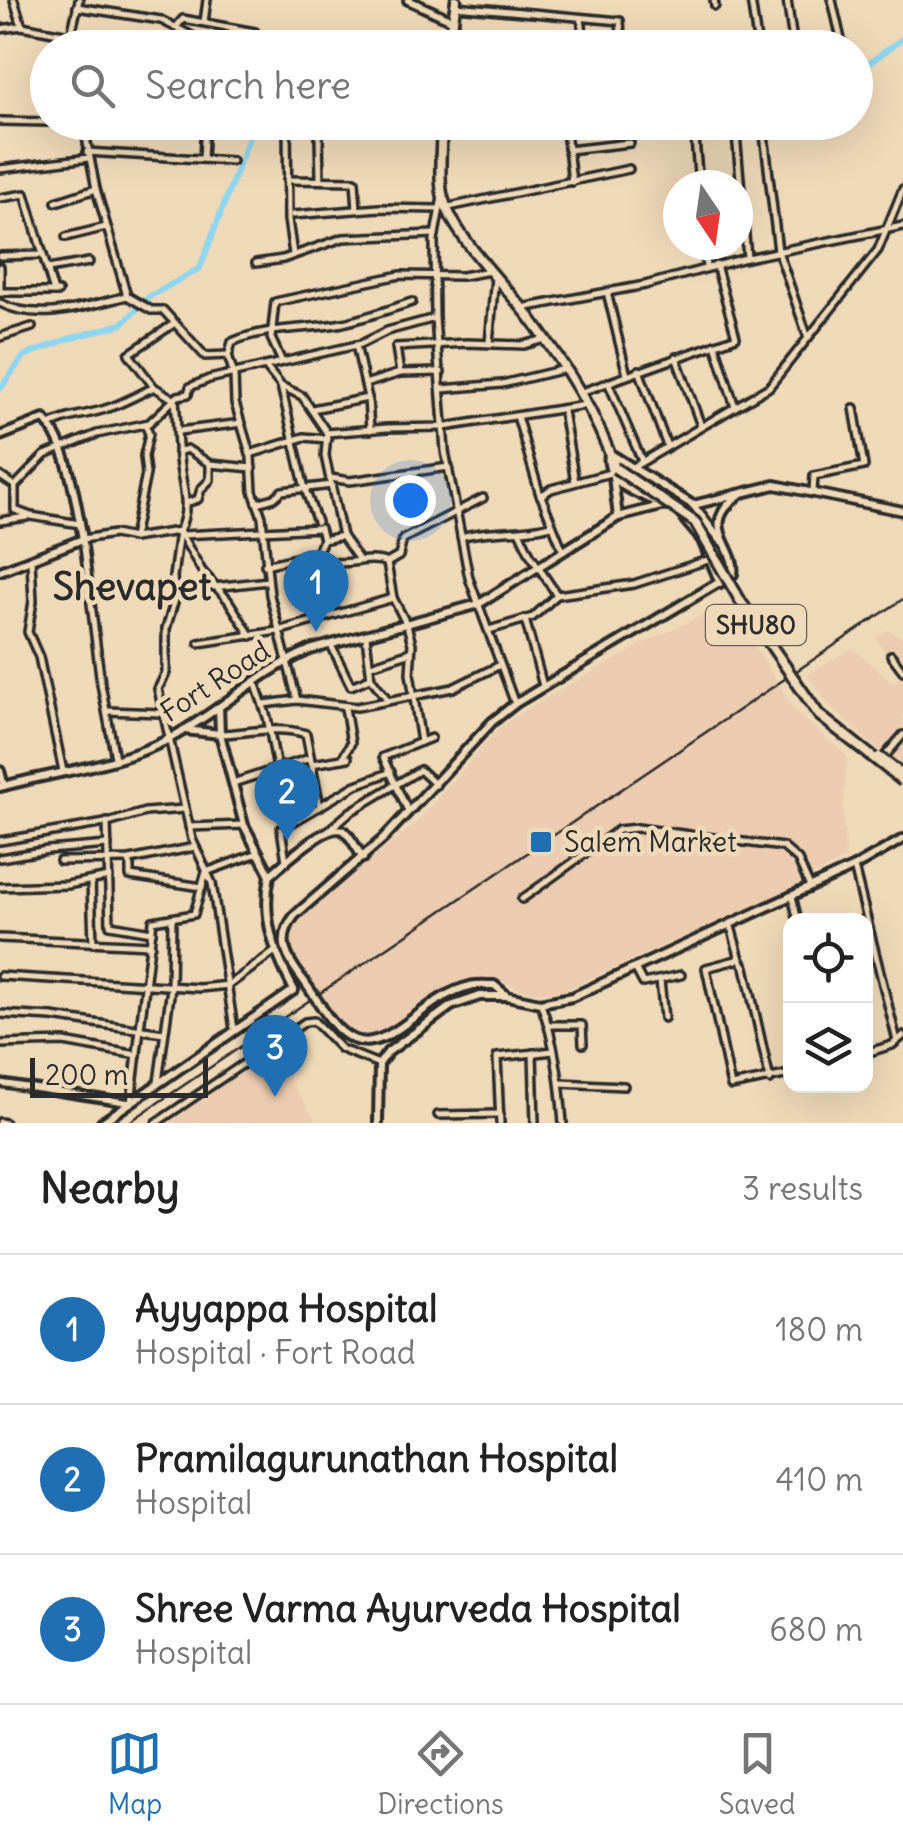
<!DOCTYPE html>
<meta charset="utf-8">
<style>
body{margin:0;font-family:Delius,sans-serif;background:#f6f6f6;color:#222}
.controls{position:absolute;right:30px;bottom:30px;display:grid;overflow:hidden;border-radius:20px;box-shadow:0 10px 40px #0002}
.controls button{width:90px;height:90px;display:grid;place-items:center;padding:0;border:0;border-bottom:2px solid #e0e0e0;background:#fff;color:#222;font:50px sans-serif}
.compass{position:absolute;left:663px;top:170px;width:90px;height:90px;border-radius:50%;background:#fff;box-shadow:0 10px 40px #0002;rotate:167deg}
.scale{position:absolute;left:30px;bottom:25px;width:178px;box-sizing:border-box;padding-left:10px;border:5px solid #2b2b2b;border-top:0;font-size:28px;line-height:35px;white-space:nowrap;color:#2b2b2b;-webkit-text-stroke:8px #eed9b8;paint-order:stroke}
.you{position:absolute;left:410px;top:500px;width:35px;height:35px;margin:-25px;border:8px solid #fff;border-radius:50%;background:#1a73e8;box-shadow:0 0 0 15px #1a73e833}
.badge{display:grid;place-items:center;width:65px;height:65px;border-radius:50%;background:#1f6fb2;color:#fff;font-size:32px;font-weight:700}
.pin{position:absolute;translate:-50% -82px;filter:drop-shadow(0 2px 5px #0008)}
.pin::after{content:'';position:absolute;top:52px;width:35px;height:30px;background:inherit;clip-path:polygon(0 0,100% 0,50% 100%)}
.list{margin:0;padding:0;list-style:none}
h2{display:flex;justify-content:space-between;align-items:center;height:130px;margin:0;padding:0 40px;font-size:42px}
h2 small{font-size:32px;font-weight:400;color:#767676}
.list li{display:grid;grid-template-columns:65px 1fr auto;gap:30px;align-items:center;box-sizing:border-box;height:150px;padding:0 40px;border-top:2px solid #e0e0e0}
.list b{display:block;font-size:38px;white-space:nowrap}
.list p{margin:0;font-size:32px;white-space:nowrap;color:#767676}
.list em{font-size:32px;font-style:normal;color:#767676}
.icon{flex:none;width:55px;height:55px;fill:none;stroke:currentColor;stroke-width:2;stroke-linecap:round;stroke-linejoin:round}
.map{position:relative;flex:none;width:903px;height:1123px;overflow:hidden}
.search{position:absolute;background:#fff;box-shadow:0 10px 40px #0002;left:30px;right:30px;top:30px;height:110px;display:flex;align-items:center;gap:25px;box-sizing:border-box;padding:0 35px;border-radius:55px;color:#767676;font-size:38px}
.sheet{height:580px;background:#fff}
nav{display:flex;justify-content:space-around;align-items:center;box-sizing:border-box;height:140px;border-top:2px solid #e0e0e0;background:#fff;font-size:28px;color:#767676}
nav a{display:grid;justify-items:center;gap:5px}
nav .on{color:#1f6fb2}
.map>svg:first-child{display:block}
</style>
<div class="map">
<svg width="903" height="1123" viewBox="0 0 903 1123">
<rect width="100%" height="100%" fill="#eed9b8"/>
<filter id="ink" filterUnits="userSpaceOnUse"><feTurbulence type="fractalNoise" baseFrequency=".01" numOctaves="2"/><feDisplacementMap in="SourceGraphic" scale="20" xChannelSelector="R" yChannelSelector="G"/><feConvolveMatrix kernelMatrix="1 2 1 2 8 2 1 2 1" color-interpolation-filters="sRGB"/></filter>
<g filter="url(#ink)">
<!-- built -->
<g fill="#ecccb0">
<polygon points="727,604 797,713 847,756 843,813 846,858 774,896 558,993 527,992 495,979 475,980 454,986 377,1038 355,1038 339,1027 292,955 290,932 295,921 414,825 498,729 528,708 652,639"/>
<polygon points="888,630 903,638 903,768 867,740 831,707 807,675 852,648 894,683 901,676 876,638"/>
<polygon points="272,1052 317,1123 168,1123"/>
</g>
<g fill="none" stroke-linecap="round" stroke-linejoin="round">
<!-- canal -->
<g stroke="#8ed5ef" stroke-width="6">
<polyline points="311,48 341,41 358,48"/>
<polyline points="856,73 903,38"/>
<polyline points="0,389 24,356 68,339 122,324 149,297 200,268 255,122"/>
</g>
<!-- minor casing -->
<g stroke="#2b2b2b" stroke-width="12">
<g id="minor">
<polyline points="14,0 22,26"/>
<polyline points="714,0 715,6"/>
<polyline points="751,0 758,48"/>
<polyline points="787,0 794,48"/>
<polyline points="832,0 843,48"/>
<polyline points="455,6 620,21 622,48"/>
<polyline points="77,7 161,20 216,48"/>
<polyline points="581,18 585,48"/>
<polyline points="204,22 207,0"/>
<polyline points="177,26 183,19 255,32"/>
<polyline points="0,29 22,26 69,35"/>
<polyline points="68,48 79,0"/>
<polyline points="0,121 48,122"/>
<polyline points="56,122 88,122"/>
<polyline points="83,122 96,189 127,296 151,310 163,310 205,356 228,355 234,375 235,403 251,457 253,491 262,517 270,595 297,700"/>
<polyline points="287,122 288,220 293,254"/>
<polyline points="565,122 572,182"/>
<polyline points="735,123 747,257"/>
<polyline points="763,126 778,251 807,335"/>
<polyline points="565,127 599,122"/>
<polyline points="694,128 699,185"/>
<polyline points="319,137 320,179"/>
<polyline points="568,150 630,143"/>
<polyline points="87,152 232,161"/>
<polyline points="203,159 205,122"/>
<polyline points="0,169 89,158"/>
<polyline points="287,180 355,181 357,209"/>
<polyline points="442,197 434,240 435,318 445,451 469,578 515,704"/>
<polyline points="0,198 25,194 54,292"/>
<polyline points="56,202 96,189"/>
<polyline points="449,207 629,169"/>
<polyline points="293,215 379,208 439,209"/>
<polyline points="66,237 106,227"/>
<polyline points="704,245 706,267"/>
<polyline points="0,256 42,255"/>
<polyline points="256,263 283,259 343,238 435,234"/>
<polyline points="0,267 0,292"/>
<polyline points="48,269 89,262"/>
<polyline points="1,292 58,292"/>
<polyline points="607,292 627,375"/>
<path d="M0,303C39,323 87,306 127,296"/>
<polyline points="522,308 645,285 742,259 903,226"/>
<path d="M175,323L129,354L154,387L175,400C177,419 177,439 179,458C181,485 192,505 179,531L202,571L228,600L251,636"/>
<polyline points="0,337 32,327"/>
<polyline points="489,343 495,277"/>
<polyline points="715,344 735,407"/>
<path d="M229,353L232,342C268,326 306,330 343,323C366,318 390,309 412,302"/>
<polyline points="676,357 701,426"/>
<polyline points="282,362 271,338 275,302 400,275 462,276 490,271"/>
<polyline points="265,366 281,386 302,396 327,433"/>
<polyline points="639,370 667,446"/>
<polyline points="400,373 396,347 467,343 524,345 545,339"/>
<polyline points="608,382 642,461"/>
<polyline points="365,384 400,373 441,372"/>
<polyline points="281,386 305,489 317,522"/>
<polyline points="442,389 502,384 565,369"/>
<polyline points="582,392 736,337 716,265"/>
<polyline points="368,398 370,430"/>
<polyline points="312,409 368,398 356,345"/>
<polyline points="563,411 575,482"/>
<polyline points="517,416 540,495"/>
<polyline points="145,424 149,434 144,456 146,474 133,538 179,531 173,577 175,599 166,629 166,673 158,689 192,839 212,883 234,1029"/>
<path d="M50,425C65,417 74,417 90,413C112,409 134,397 154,387"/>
<polyline points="179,431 242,423"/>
<polyline points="178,452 187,449 210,464 252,468"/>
<polyline points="250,454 304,437 327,439"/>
<polyline points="630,469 769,387 878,250 903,189"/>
<polyline points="0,476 15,486"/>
<polyline points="330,478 350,481 449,467"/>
<polyline points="813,492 814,476 864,466 854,408"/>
<polyline points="186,503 198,499 201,489 210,480 210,464"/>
<polyline points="257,503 274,498 282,491 332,485"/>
<polyline points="0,521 27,517"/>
<polyline points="80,524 31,516 15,510 15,486 45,455 97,434 149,423 178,396 188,394 190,387 209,379 361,344 387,331 435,318"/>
<polyline points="519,531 530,554 557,595"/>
<polyline points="182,535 320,528 323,540"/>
<polyline points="342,536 359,560"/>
<path d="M461,537C491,528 521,534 551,525"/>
<polyline points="563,551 541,496 551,489 610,473"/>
<path d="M317,553C336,574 364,553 387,563"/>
<polyline points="31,560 33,601 28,632 39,657 63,771"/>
<polyline points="265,565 317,553 323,540 342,536 325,456 327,433 387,428 444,427 586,405"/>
<polyline points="214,587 268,581"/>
<polyline points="393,598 407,625 412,644 410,673 421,742"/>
<polyline points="525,619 543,686"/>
<polyline points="489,630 533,617 557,595 634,584 711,559"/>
<polyline points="366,637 371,678 387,699"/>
<polyline points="199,643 278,631 393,598 387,563 399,556 403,539 483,498"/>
<polyline points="331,645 351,686 370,678"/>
<polyline points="891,655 903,671"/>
<polyline points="371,665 411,652"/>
<polyline points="255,682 267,717 277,768"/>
<polyline points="264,704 297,700 357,707 453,688 498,666"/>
<polyline points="107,711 161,713"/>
<path d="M220,734C249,733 278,725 306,734L320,807"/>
<polyline points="885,756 903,735"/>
<polyline points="115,758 101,684 83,539 114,534 133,538"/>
<polyline points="342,759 351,743 345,708"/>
<polyline points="312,764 348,758"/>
<polyline points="233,783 310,758"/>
<polyline points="408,811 383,757 431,738"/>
<polyline points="107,822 110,925 152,932"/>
<polyline points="189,827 244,825"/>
<polyline points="329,830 350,812 420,770 436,785"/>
<polyline points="0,841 111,822 145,812 185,809"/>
<polyline points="0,858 48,850 108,845"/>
<polyline points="130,860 130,876 202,887"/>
<polyline points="60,861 130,860 195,847"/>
<polyline points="286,861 281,829 356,785 391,772"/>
<polyline points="854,867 897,1041"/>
<polyline points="91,881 93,943"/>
<polyline points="0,887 67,885 109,877"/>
<polyline points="792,896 798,921"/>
<polyline points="522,899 618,830 637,828 783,847 798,860 810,887"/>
<polyline points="730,923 740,959 706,968 731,1086 790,1074"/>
<polyline points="0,938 151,945"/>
<polyline points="740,959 745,967 770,1080"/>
<polyline points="635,968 643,983 681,975"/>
<polyline points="0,976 200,988 229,985 274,952"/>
<polyline points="660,981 664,1018"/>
<path d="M541,1004C555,1042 560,1082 563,1123"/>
<polyline points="0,1014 52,1017 164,1033"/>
<polyline points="549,1025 582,1025 583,1044"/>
<polyline points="0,1044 64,1042 137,1055"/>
<polyline points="533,1053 535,1123"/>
<polyline points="866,1053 892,1045 903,1036"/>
<polyline points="158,1082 171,988 172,918"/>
<polyline points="0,1083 131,1103 153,921 194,914 206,872 258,853"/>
<polyline points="560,1083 624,1086"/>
<polyline points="438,1115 500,1114"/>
<polyline points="0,1122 5,1123"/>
<polyline points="156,1123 305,1022 314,1021 341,1049 379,1064"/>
<polyline points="500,1123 497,1057 554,1051"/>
</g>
</g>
<!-- tertiary casing -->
<g stroke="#2b2b2b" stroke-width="14">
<g id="tertiary">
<polyline points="408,0 454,21"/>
<path d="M0,436L44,419C69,446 76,503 83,539L0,571"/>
<path d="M667,506C642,495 604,486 609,453L693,505L721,541"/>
<polyline points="685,520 702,540 720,583"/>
<polyline points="219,707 220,734 244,825 270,875"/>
<polyline points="185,730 220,734"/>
<polyline points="0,771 4,786"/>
<path d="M304,981C287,959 275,940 295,915L383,839L492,722L516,703L733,574C738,547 696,527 739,495"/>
<path d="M321,1006C371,1091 411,999 470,986C477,984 486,985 494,985L506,995"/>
<path d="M101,1123L294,990C274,952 261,918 270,875C282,865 329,820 344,831C351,836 357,850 363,858"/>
<polyline points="378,1123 379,1064 388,1052 451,1006 480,996 507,996 540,1003 572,997 854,867 903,839"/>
</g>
</g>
<!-- secondary casing -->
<g stroke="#2b2b2b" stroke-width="14">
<g id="secondary">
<polyline points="613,477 618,517"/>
<polyline points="693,505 775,485 903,511"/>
<path d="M0,787C54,772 115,766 165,741C216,715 257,673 310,650L479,604L618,517L665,505"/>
</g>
</g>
<!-- primary casing -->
<g stroke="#2b2b2b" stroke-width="15">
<g id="primary">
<polyline points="449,48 456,0"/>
<path d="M442,122C442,144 438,171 442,193C450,234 506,286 531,319C566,366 596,413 615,468"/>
</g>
</g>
<!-- minor -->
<use href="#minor" stroke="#eed9b8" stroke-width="5"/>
<!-- tertiary -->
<use href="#tertiary" stroke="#eed9b8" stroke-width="6"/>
<!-- secondary -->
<use href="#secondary" stroke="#eed9b8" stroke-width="6"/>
<!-- primary -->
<use href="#primary" stroke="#eed9b8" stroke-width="8"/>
<!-- rail -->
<polyline stroke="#2b2b2b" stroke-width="2.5" points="128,1123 903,599"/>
<!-- tertiary-bridge casing -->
<g stroke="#2b2b2b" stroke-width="14" stroke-linecap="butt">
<polyline id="tertiary-bridge" points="304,981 321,1006"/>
</g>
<!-- primary-bridge casing -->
<g stroke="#2b2b2b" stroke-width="15" stroke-linecap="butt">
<g id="primary-bridge">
<polyline points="615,468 695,522 741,602 819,715 903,781"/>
<polyline points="879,757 903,775"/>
</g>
</g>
<!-- tertiary-bridge -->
<use href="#tertiary-bridge" stroke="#eed9b8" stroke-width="6"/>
<!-- primary-bridge -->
<use href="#primary-bridge" stroke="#eed9b8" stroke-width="8"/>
</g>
</g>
<!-- markers -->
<rect fill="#1f6fb2" stroke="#eed9b8" stroke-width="4" x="529" y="830" width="24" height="24" rx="5"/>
<g text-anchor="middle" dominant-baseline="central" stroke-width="9" stroke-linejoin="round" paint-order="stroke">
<!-- shield labels -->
<rect fill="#eed9b8" stroke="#665f55" stroke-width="2.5" x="706" y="605" width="100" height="40" rx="8"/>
<g font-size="25" font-weight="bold" fill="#2b2b2b">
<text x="756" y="625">SHU80</text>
</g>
<!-- street labels -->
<g font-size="28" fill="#2b2b2b" stroke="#eed9b8">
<text transform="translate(215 681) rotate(-33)">Fort Road</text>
</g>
<!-- poi labels -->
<g font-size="28" fill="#2b2b2b" stroke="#eed9b8" text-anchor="start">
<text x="564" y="842">Salem Market</text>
</g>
<!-- district labels -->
<g font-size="38" font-weight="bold" fill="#2b2b2b" stroke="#eed9b8">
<text x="132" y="586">Shevapet</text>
</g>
</g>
</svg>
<div class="controls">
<button><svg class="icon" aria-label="locate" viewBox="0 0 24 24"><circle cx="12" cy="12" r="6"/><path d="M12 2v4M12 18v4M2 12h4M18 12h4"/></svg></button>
<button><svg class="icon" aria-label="layers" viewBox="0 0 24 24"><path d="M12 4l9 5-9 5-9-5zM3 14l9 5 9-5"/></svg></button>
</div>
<svg class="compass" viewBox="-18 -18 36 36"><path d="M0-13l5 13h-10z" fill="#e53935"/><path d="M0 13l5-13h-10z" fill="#767676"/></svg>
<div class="scale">200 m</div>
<div class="you"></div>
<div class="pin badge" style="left:316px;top:632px">1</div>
<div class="pin badge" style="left:287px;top:841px">2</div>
<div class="pin badge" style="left:275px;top:1097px">3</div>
<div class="search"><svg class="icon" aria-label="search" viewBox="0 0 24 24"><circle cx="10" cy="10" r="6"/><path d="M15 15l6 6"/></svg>Search here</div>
</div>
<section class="sheet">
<h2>Nearby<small>3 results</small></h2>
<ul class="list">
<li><span class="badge">1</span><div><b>Ayyappa Hospital</b><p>Hospital · Fort Road</p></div><em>180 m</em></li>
<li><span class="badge">2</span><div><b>Pramilagurunathan Hospital</b><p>Hospital</p></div><em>410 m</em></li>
<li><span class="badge">3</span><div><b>Shree Varma Ayurveda Hospital</b><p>Hospital</p></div><em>680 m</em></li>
</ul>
</section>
<nav>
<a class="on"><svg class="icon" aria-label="map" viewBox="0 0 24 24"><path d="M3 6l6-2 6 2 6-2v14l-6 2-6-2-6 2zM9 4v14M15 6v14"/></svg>Map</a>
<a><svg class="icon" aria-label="directions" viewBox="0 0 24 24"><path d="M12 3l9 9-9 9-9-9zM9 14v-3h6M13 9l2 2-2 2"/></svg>Directions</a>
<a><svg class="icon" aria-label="saved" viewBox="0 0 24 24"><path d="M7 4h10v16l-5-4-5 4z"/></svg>Saved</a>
</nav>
